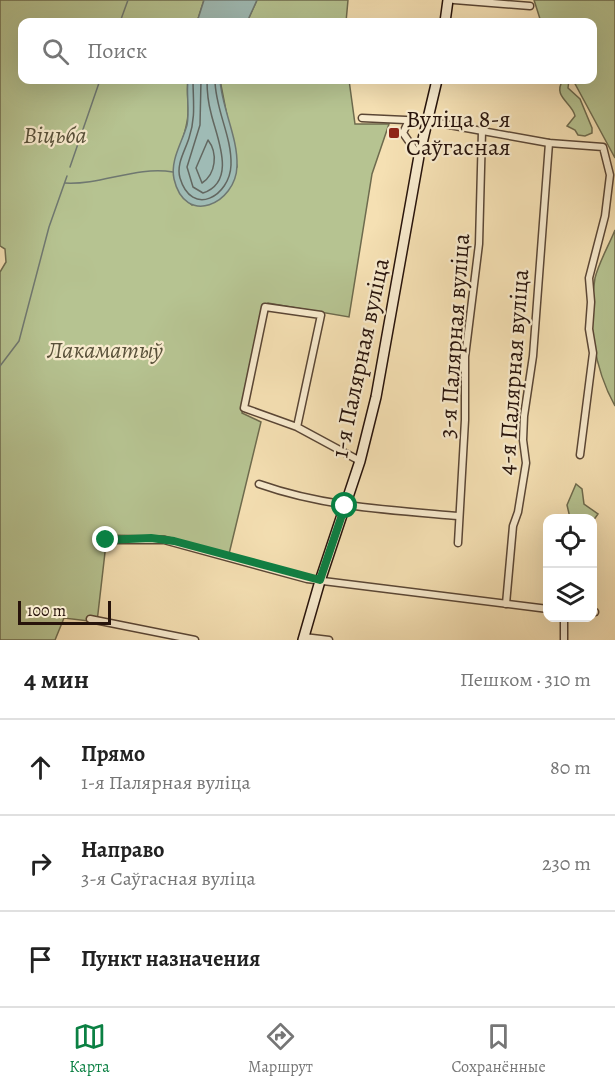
<!DOCTYPE html>
<html lang="ru">
<meta charset="utf-8">
<style>
body{margin:0;font-family:Alegreya,serif;background:#f2f2f2;color:#222}
.controls{position:absolute;right:18px;bottom:18px;display:grid;overflow:hidden;border-radius:12px;box-shadow:0 6px 24px #0002}
.controls button{width:54px;height:54px;display:grid;place-items:center;padding:0;border:0;border-bottom:2px solid #e0e0e0;background:#fff;color:#222;font:30px sans-serif}
.scale{position:absolute;left:18px;bottom:15px;width:93px;box-sizing:border-box;padding-left:6px;border:3px solid #27130b;border-top:0;font-size:16px;line-height:21px;white-space:nowrap;color:#27130b;-webkit-text-stroke:4px #f8ebce;paint-order:stroke}
.stop{position:absolute;width:18px;height:18px;margin:-14px;border:4px solid #0b8043;border-radius:50%;background:#fff}
.stop.end{background:#0b8043;border-color:#fff;box-shadow:0 2px 6px #0008}
.list{margin:0;padding:0;list-style:none}
h2{display:flex;justify-content:space-between;align-items:center;height:78px;margin:0;padding:0 24px;font-size:26px}
h2 small{font-size:20px;font-weight:400;color:#767676}
.list li{display:grid;grid-template-columns:39px 1fr auto;gap:18px;align-items:center;box-sizing:border-box;height:96px;padding:0 24px;border-top:2px solid #e0e0e0}
.list b{display:block;font-size:22px;white-space:nowrap}
.list p{margin:0;font-size:20px;white-space:nowrap;color:#767676}
.list em{font-size:20px;font-style:normal;color:#767676}
.icon{flex:none;width:33px;height:33px;fill:none;stroke:currentColor;stroke-width:2;stroke-linecap:round;stroke-linejoin:round}
.map{position:relative;flex:none;width:615px;height:640px;overflow:hidden}
.search{position:absolute;background:#fff;box-shadow:0 6px 24px #0002;left:18px;right:18px;top:18px;height:66px;display:flex;align-items:center;gap:15px;box-sizing:border-box;padding:0 21px;border-radius:12px;color:#767676;font-size:22px}
.sheet{height:366px;background:#fff}
nav{display:flex;justify-content:space-around;align-items:center;box-sizing:border-box;height:84px;border-top:2px solid #e0e0e0;background:#fff;font-size:16px;color:#767676}
nav a{display:grid;justify-items:center;gap:3px}
nav .on{color:#0b8043}
.map>svg:first-child{display:block}
</style>
<div class="map">
<svg width="615" height="640" viewBox="0 0 615 640">
<rect width="100%" height="100%" fill="#f5e0b3"/>
<filter id="stains"><feTurbulence type="fractalNoise" baseFrequency=".00333" numOctaves="4"/><feColorMatrix values="0 0 0 0 .2 0 0 0 0 .09 0 0 0 0 .02 0 0 0 .5 -.17"/></filter>
<radialGradient id="worn" r=".72"><stop offset=".6" stop-color="#630" stop-opacity="0"/><stop offset="1" stop-color="#630" stop-opacity=".3"/></radialGradient>
<!-- green -->
<g fill="#b6c391" stroke="#6e6b4e" stroke-width="1.5">
<path d="M0,0H204L197,22H22V80H188C186,94 190,108 187,122C181,157 159,175 192,205L237,167L220,80H349L355,124H389L372,174L349,317L268,303L262,310L242,413L261,422L229,554L165,536L107,535L97,622L64,618L55,640H0V272L6,262L5,249L0,246Z"/>
<polygon points="257,0 348,0 346,22 247,22"/>
<polygon points="534,0 615,0 615,158 573,80 592,80 592,22 541,22"/>
<path d="M563,80H569L568,88L580,99L592,128V133L585,136L578,135L575,130L567,126L575,116C572,102 552,97 563,80Z"/>
<path d="M615,230V406C594,368 587,322 595,278C599,262 609,245 615,230Z"/>
<polygon points="576,484 582,489 584,504 598,514 593,521 592,518 570,518 567,505"/>
</g>
<!-- water -->
<g fill="#9fbbb5" stroke="#6f7871" stroke-width="1.5">
<polygon points="204,0 257,0 247,22 197,22"/>
<path d="M188,80H220C222,109 238,137 237,166C236,204 185,227 174,179C170,160 182,143 187,125C190,110 186,95 188,80Z"/>
</g>
<g fill="none" stroke-linecap="round" stroke-linejoin="round">
<!-- shore -->
<g stroke="#636760" stroke-width="1.5">
<path d="M193,80C193,100 196,118 189,138C185,151 176,164 180,178C192,218 230,196 231,165C232,136 215,109 215,80"/>
<path d="M201,80L200,125L187,167L193,187L203,193C238,181 216,136 211,113C208,102 207,90 207,80"/>
<path d="M208,140C218,153 216,174 202,183L196,168Z"/>
</g>
<!-- stream -->
<g stroke="#6f7871" stroke-width="1.5">
<polyline points="120,22 128,0"/>
<polyline points="70,167 100,80"/>
<path d="M65,183C102,185 135,166 173,172"/>
<polyline points="0,366 19,341 49,227 67,176"/>
</g>
<!-- street casing -->
<g stroke="#5a4635" stroke-width="9">
<g id="street">
<polyline points="454,0 530,6"/>
<polyline points="362,118 427,121 549,143 603,147 610,175 605,216 589,278 591,302 589,329 593,353 580,455"/>
<polyline points="408,122 403,133 419,156"/>
<polyline points="297,427 321,315 265,307 244,408 297,427 360,461"/>
<path d="M259,484C324,507 390,510 459,516"/>
<polyline points="106,540 164,540 307,579 548,609"/>
<polyline points="458,543 465,420 465,357 479,244 482,131"/>
<polyline points="506,604 513,526 518,512 526,463 523,440 524,416 533,356 549,143"/>
<polyline points="592,612 595,612"/>
<polyline points="90,619 195,640"/>
<polyline points="304,637 329,640"/>
<polyline points="564,640 564,618"/>
</g>
</g>
<!-- secondary casing -->
<g stroke="#27130b" stroke-width="12">
<g id="secondary">
<polyline points="445,22 448,0"/>
<polyline points="303,640 320,581 360,461 376,397 419,156 437,80"/>
</g>
</g>
<!-- street -->
<use href="#street" stroke="#f8ebce" stroke-width="6"/>
<!-- secondary -->
<use href="#secondary" stroke="#f8ebce" stroke-width="9"/>
</g>
<g fill="none" stroke-linecap="round" stroke-linejoin="round">
<!-- route -->
<polyline stroke="#0b8043" stroke-width="8" points="106,540 151,538 174,541 320,580 345,506"/>
</g>
<!-- markers -->
<rect fill="#8f2418" stroke="#f8ebce" stroke-width="2" x="388" y="127" width="12" height="12" rx="3"/>
<g text-anchor="middle" dominant-baseline="central" stroke-width="4.5" stroke-linejoin="round" paint-order="stroke">
<!-- poi labels -->
<g font-size="24" fill="#27130b" stroke="#f8ebce" text-anchor="start">
<text x="406" y="119">Вуліца 8-я<tspan x="406" dy="28">Саўгасная</tspan></text>
</g>
<!-- park labels -->
<g font-size="24" font-style="italic" fill="#59513a" stroke="#f8ebce">
<text x="55" y="135">Віцьба</text>
<text x="105" y="350">Лакаматыў</text>
</g>
<!-- street labels -->
<g font-size="24" fill="#27130b" stroke="#f8ebce">
<text transform="translate(454 336) rotate(-86)">3-я Палярная вуліца</text>
<text transform="translate(360 358) rotate(-78)">1-я Палярная вуліца</text>
<text transform="translate(513 372) rotate(-86)">4-я Палярная вуліца</text>
</g>
</g>
<rect width="100%" height="100%" filter="url(#stains)"/>
<rect width="100%" height="100%" fill="url(#worn)"/>
</svg>
<div class="controls">
<button><svg class="icon" aria-label="locate" viewBox="0 0 24 24"><circle cx="12" cy="12" r="6"/><path d="M12 2v4M12 18v4M2 12h4M18 12h4"/></svg></button>
<button><svg class="icon" aria-label="layers" viewBox="0 0 24 24"><path d="M12 4l9 5-9 5-9-5zM3 14l9 5 9-5"/></svg></button>
</div>
<div class="scale">100 m</div>
<div class="stop" style="left:345px;top:506px"></div>
<div class="stop end" style="left:106px;top:540px"></div>
<div class="search"><svg class="icon" aria-label="search" viewBox="0 0 24 24"><circle cx="10" cy="10" r="6"/><path d="M15 15l6 6"/></svg>Поиск</div>
</div>
<section class="sheet">
<h2>4 мин<small>Пешком · 310 m</small></h2>
<ul class="list">
<li><svg class="icon" aria-label="ahead" viewBox="0 0 24 24"><path d="M12 20V5M6 11l6-6 6 6"/></svg><div><b>Прямо</b><p>1-я Палярная вуліца</p></div><em>80 m</em></li>
<li><svg class="icon" aria-label="right" viewBox="0 0 24 24"><path d="M7 20v-9h11M14 6l5 5-5 5"/></svg><div><b>Направо</b><p>3-я Саўгасная вуліца</p></div><em>230 m</em></li>
<li><svg class="icon" aria-label="arrive" viewBox="0 0 24 24"><path d="M6 21V4h12l-3 4 3 4H6"/></svg><div><b>Пункт назначения</b></div></li>
</ul>
</section>
<nav>
<a class="on"><svg class="icon" aria-label="map" viewBox="0 0 24 24"><path d="M3 6l6-2 6 2 6-2v14l-6 2-6-2-6 2zM9 4v14M15 6v14"/></svg>Карта</a>
<a><svg class="icon" aria-label="directions" viewBox="0 0 24 24"><path d="M12 3l9 9-9 9-9-9zM9 14v-3h6M13 9l2 2-2 2"/></svg>Маршрут</a>
<a><svg class="icon" aria-label="saved" viewBox="0 0 24 24"><path d="M7 4h10v16l-5-4-5 4z"/></svg>Сохранённые</a>
</nav>
